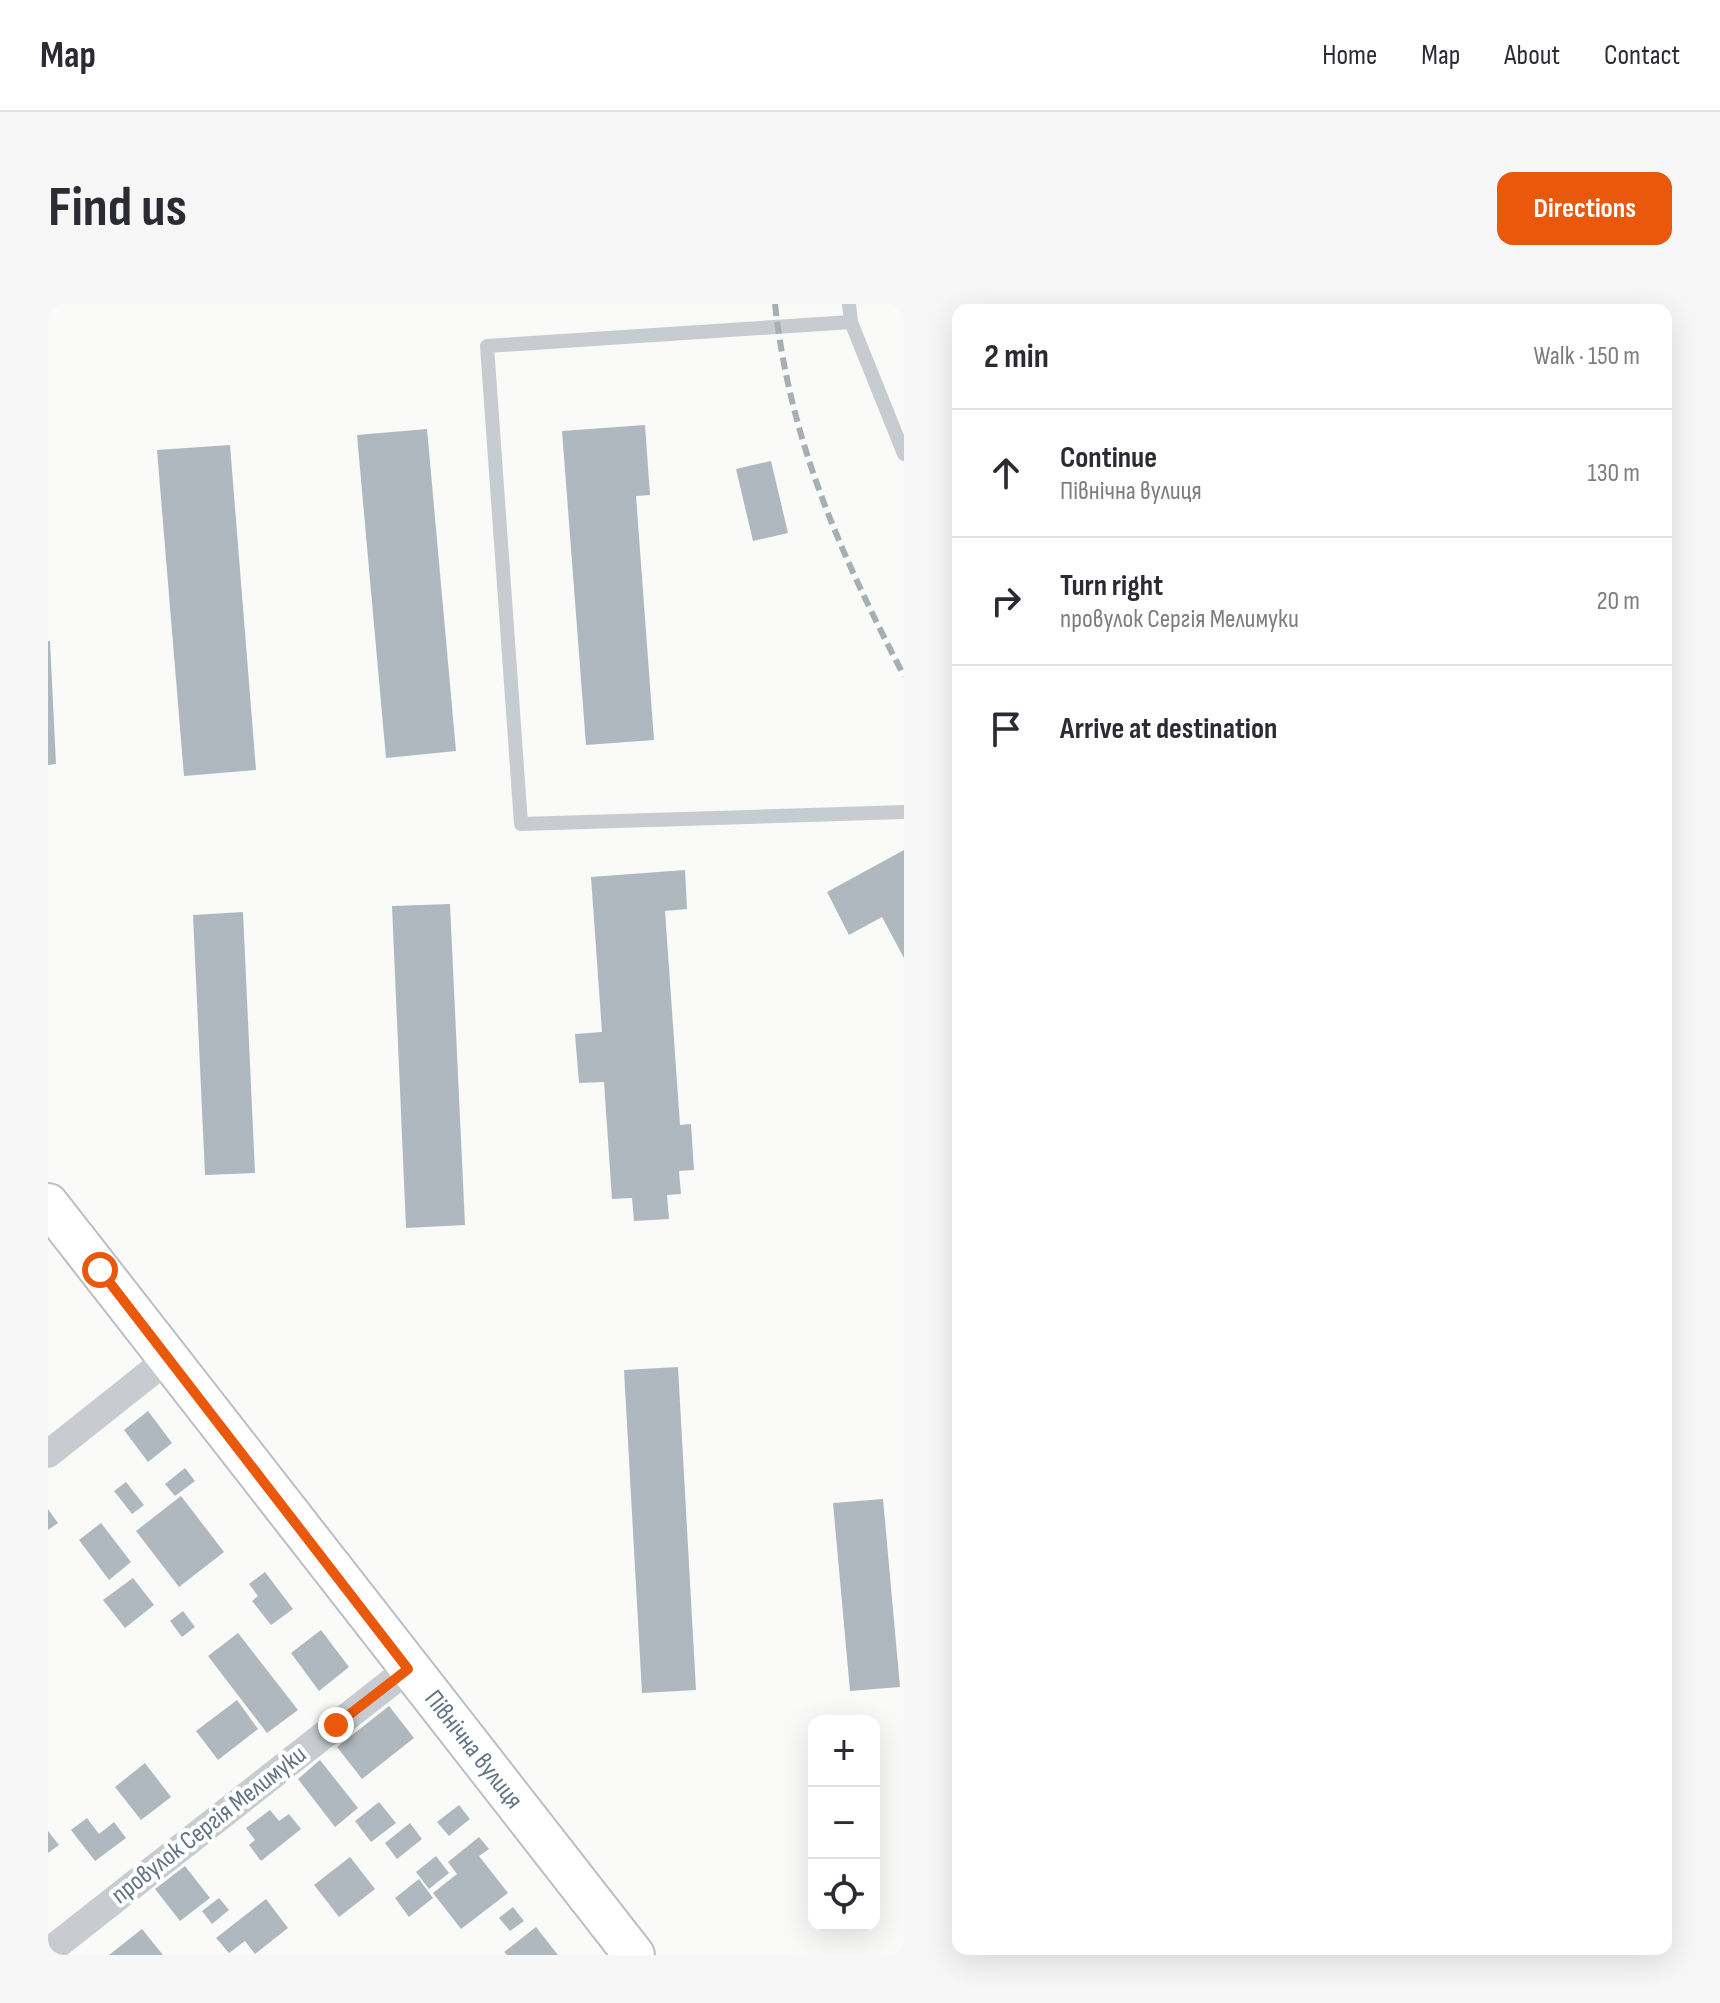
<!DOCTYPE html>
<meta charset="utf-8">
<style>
body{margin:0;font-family:"Sofia Sans Condensed",sans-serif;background:#f7f7f7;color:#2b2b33}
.controls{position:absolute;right:24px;bottom:24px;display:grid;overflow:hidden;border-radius:16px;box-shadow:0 8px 32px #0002}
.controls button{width:72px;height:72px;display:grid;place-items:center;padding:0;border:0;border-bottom:2px solid #e1e1e2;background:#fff;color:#2b2b33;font:40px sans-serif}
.stop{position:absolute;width:24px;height:24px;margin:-18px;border:6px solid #ea580c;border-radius:50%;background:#fff}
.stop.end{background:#ea580c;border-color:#fff;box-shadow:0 2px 8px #0008}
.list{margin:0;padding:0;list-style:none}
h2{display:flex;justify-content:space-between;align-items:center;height:104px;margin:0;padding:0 32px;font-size:34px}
h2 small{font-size:26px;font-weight:400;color:#7c7c81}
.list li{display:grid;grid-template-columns:52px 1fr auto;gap:24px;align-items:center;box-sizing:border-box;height:128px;padding:0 32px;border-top:2px solid #e1e1e2}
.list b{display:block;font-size:30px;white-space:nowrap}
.list p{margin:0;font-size:26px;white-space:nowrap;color:#7c7c81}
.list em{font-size:26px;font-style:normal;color:#7c7c81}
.icon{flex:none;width:44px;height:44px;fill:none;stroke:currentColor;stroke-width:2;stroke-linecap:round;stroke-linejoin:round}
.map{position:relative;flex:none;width:856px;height:1651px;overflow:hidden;border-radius:16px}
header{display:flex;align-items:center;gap:48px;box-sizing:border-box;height:112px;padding:0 40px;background:#fff;border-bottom:2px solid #e1e1e2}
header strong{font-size:38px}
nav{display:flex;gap:44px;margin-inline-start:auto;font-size:28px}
.intro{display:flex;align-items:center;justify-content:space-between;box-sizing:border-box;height:192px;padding:0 48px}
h1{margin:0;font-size:56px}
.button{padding:20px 36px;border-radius:16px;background:#ea580c;color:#fff;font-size:28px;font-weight:700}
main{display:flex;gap:48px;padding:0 48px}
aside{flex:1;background:#fff;border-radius:16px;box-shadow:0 8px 32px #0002}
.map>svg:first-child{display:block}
</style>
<header>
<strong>Map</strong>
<nav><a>Home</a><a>Map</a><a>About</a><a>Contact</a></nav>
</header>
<div class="intro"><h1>Find us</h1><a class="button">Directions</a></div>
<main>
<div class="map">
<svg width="856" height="1651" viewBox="0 0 856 1651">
<rect width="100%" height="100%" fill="#fafaf8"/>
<!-- building -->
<g fill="#b0b8bf">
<polygon points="597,121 602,191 588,192 606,436 538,441 514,127"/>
<polygon points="379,125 408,447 338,454 309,131"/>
<polygon points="182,141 208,466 136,472 109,146"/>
<polygon points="723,157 740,229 705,237 688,165"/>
<polygon points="0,337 2,337 8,460 0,461"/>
<polygon points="856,546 856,654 834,613 801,631 779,588"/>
<polygon points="637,566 639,605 617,607 632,821 643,820 646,866 631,867 633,890 619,891 621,915 586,917 584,894 564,895 556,778 531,779 527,730 554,728 543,573"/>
<polygon points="402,600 417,921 358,924 344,602"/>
<polygon points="195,608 207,869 157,871 145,611"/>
<polygon points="630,1063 648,1386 594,1389 576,1066"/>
<polygon points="100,1107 124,1139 100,1158 76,1126"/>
<polygon points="137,1164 147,1177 127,1192 117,1180"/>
<polygon points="78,1178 96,1201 84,1210 66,1187"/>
<polygon points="133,1192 176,1248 131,1283 88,1227"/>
<polygon points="835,1195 852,1383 802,1387 785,1199"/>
<polygon points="0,1205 10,1219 0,1226"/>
<polygon points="53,1219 83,1258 61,1276 31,1236"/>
<polygon points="217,1268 245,1305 223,1321 204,1297 210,1292 201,1280"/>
<polygon points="85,1274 106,1301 77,1324 55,1296"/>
<polygon points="135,1307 147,1323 134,1333 122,1317"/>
<polygon points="273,1326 301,1363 271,1387 243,1349"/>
<polygon points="190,1329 250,1406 219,1429 160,1352"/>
<polygon points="189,1396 210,1425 170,1456 148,1427"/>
<polygon points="341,1402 366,1434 314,1475 289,1443"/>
<polygon points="272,1456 310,1504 287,1523 250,1475"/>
<polygon points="97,1459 123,1493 93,1516 67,1483"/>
<polygon points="331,1498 348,1519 323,1538 307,1517"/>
<polygon points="411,1501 422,1515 401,1532 389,1518"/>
<polygon points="222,1506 231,1517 241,1510 253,1525 213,1557 201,1541 207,1536 198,1524"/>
<polygon points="39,1514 51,1530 66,1518 78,1534 47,1557 23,1526"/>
<polygon points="362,1519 374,1535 349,1555 337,1539"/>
<polygon points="0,1527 11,1541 0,1549"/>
<polygon points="431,1533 441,1545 431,1552 460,1589 413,1625 385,1589 409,1570 400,1558"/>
<polygon points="388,1552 401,1569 381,1585 368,1568"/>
<polygon points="302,1553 327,1585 291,1613 266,1581"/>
<polygon points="137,1562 162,1594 132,1617 107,1585"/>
<polygon points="371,1575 385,1594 361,1613 347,1594"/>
<polygon points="171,1594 181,1606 164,1620 154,1607"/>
<polygon points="218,1595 240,1624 207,1650 197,1637 181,1649 168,1634"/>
<polygon points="465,1603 476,1617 462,1627 451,1614"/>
<polygon points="488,1623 510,1651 459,1651 456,1648"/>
<polygon points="94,1625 115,1651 61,1651"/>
</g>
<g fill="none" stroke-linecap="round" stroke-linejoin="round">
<!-- secondary casing -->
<g stroke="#b9bfc4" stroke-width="44">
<g id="secondary">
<path id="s1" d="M0,900L586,1651"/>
</g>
</g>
<!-- lane -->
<g stroke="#c8ccd0" stroke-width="14">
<polyline points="801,0 803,18 856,150"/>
<polyline points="803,18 439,42 473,520 856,508"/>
</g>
<!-- street -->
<g stroke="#c8ccd0" stroke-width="28">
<polyline points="0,1150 121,1054"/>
<polyline points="0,1648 360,1365"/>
</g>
<!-- secondary -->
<use href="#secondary" stroke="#fff" stroke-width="40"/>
<!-- rail -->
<path stroke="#a7aeb5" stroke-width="6" stroke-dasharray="12 6" stroke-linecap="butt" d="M727,0C742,138 793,251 856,372"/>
</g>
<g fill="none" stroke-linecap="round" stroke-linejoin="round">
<!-- route -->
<polyline stroke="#ea580c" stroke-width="10" points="52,966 360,1365 288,1421"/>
</g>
<g text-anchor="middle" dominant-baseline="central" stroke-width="8" stroke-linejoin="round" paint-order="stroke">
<!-- street labels -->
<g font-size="26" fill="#627485" stroke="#fff">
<text stroke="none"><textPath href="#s1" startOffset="692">Північна вулиця</textPath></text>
<text transform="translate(161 1521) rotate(-38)">провулок Сергія Мелимуки</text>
</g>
</g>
</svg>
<div class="controls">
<button>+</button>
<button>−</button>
<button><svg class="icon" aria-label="locate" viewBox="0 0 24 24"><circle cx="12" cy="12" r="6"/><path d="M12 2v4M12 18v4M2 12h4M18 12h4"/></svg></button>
</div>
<div class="stop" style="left:52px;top:966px"></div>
<div class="stop end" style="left:288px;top:1421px"></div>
</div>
<aside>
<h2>2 min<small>Walk · 150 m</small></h2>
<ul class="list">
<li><svg class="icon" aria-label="ahead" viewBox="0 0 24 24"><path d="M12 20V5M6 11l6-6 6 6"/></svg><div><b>Continue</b><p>Північна вулиця</p></div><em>130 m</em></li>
<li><svg class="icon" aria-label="right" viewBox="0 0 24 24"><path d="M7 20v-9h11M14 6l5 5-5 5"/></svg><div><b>Turn right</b><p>провулок Сергія Мелимуки</p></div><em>20 m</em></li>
<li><svg class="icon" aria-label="arrive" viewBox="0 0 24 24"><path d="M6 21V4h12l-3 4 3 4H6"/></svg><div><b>Arrive at destination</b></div></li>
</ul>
</aside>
</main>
